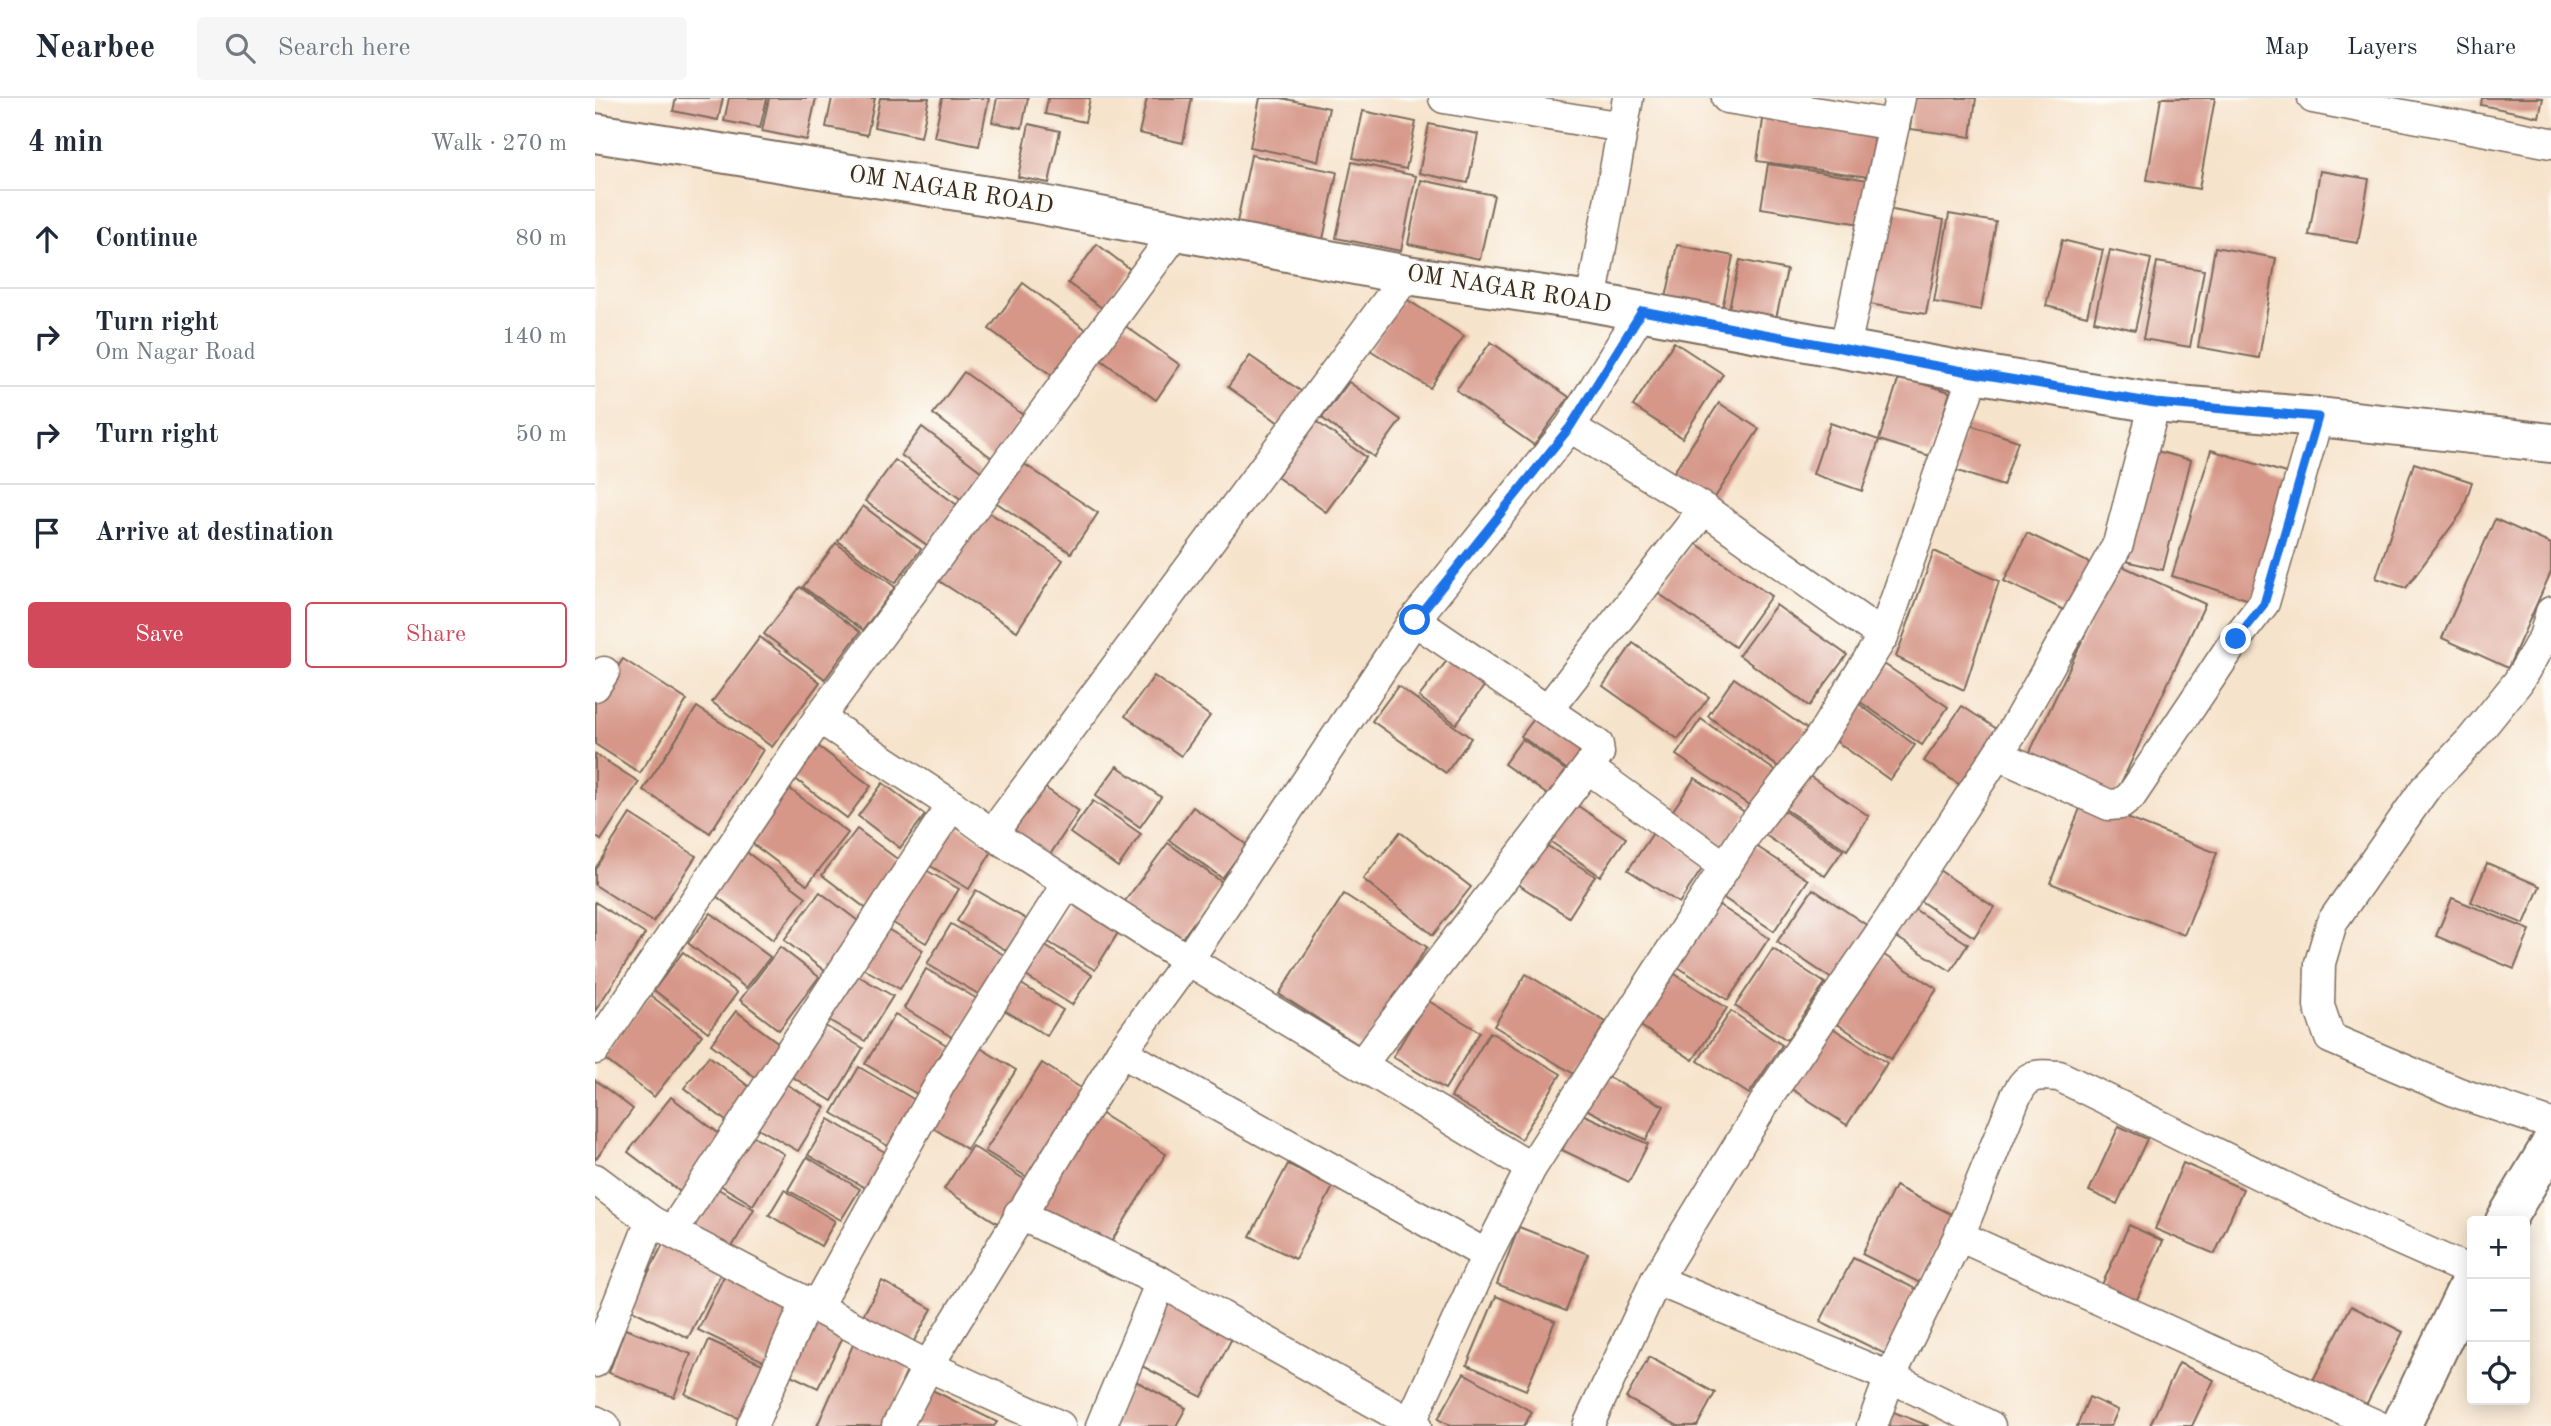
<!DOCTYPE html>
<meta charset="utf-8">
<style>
body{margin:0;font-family:"Old Standard TT",serif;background:#f6f6f7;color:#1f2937}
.controls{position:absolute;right:21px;bottom:21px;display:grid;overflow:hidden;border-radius:7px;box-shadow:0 4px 18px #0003}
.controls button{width:63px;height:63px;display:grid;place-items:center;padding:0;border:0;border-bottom:2px solid #e0e1e3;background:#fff;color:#1f2937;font:35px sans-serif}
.stop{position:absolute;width:21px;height:21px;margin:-16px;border:5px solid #1a73e8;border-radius:50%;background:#fff}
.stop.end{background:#1a73e8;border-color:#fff;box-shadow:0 2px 7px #0008}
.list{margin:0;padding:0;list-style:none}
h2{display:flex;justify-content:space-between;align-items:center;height:91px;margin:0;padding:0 28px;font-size:30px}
h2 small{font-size:23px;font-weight:400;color:#747a83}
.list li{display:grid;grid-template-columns:46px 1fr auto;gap:21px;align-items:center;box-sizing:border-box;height:98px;padding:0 28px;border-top:2px solid #e0e1e3}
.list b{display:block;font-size:26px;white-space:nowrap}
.list p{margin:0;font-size:23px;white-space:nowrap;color:#747a83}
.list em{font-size:23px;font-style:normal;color:#747a83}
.actions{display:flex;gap:14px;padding:21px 28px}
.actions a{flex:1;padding:16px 0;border:2px solid #d1495b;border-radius:7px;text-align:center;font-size:24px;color:#d1495b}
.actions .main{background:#d1495b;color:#fff}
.icon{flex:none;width:38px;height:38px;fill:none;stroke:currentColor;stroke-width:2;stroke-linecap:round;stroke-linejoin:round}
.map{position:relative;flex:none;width:1956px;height:1328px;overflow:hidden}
header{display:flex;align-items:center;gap:42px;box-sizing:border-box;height:98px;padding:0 35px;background:#fff;border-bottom:2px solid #e0e1e3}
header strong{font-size:33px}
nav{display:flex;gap:38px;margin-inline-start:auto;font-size:24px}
.search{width:490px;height:63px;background:#f6f6f7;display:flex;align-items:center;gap:18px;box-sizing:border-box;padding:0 24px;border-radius:7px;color:#747a83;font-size:26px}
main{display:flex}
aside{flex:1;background:#fff}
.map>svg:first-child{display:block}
</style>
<header>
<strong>Nearbee</strong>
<div class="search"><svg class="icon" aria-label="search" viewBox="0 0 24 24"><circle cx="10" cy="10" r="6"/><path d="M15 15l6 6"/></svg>Search here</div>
<nav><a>Map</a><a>Layers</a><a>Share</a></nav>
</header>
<main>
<aside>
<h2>4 min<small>Walk · 270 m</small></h2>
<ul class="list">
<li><svg class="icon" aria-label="ahead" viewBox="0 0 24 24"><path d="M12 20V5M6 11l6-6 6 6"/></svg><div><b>Continue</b></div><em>80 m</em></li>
<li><svg class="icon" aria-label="right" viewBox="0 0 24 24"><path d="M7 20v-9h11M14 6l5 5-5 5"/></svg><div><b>Turn right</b><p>Om Nagar Road</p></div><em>140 m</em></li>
<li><svg class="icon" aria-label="right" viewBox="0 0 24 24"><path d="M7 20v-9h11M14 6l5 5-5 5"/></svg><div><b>Turn right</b></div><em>50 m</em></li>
<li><svg class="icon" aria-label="arrive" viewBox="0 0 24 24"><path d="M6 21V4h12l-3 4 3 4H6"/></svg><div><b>Arrive at destination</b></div></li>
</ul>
<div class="actions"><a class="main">Save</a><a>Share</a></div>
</aside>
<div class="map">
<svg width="1956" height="1328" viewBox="0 0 1956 1328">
<rect width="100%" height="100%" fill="#fdfcf7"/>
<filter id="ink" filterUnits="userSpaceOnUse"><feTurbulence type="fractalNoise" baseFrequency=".0143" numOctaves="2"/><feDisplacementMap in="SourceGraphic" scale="14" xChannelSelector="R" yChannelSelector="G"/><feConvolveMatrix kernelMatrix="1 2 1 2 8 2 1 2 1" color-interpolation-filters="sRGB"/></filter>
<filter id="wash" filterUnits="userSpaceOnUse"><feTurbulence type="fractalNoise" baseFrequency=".00686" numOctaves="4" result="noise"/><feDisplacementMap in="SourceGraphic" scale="28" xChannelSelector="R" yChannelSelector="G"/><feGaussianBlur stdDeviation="1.57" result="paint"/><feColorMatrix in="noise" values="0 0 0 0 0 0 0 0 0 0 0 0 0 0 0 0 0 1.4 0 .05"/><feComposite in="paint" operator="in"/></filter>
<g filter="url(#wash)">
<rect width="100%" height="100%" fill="#f6e3cb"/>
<g id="blocks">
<!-- building -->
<g fill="#d69789">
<polygon points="81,0 128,0 123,22 78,13"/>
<polygon points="134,0 172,0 165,30 129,23"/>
<polygon points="174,0 221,0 212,42 167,33"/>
<polygon points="237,0 280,0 272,37 231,29"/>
<polygon points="285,0 334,0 326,39 279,29"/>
<polygon points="347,0 394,0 384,48 339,39"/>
<polygon points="402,0 433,0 427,30 397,24"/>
<polygon points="453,0 495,0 490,24 450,16"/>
<polygon points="552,0 597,0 588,45 544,35"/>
<polygon points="665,0 686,0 734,10 723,63 655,49"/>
<polygon points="1319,0 1381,0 1376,39 1315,31"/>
<polygon points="1566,0 1620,0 1604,91 1552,82"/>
<polygon points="1887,0 1948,0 1944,19 1886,7"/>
<polygon points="768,13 821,24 811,71 758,60"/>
<polygon points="1169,15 1281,31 1274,79 1162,63"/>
<polygon points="434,26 465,33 454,85 423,79"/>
<polygon points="834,26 883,36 873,85 824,75"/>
<polygon points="656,57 742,74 727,146 641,129"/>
<polygon points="757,64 821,78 806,153 741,140"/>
<polygon points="1173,66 1273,82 1266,126 1166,110"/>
<polygon points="1725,73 1774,81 1763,145 1714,137"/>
<polygon points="826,82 899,97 885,161 813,146"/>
<polygon points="1293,111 1349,122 1331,216 1274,206"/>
<polygon points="1354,116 1401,124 1386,212 1339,204"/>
<polygon points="1467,142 1508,152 1492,218 1451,208"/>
<polygon points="502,146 536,172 507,210 473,185"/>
<polygon points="1082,147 1138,158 1127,211 1071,200"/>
<polygon points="1620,149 1681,160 1664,260 1603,249"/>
<polygon points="1515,152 1556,161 1540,232 1499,223"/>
<polygon points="1145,162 1192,172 1181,220 1134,210"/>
<polygon points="1562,164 1609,172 1595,249 1548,241"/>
<polygon points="428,185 493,233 459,279 394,231"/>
<polygon points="808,199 869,238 835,290 775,252"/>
<polygon points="529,227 585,267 561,302 505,261"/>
<polygon points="896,244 974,299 939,347 861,292"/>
<polygon points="1079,244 1128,276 1087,340 1038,308"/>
<polygon points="655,258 710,296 687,327 633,289"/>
<polygon points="369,274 428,317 397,360 338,316"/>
<polygon points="1304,279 1355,294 1335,358 1284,342"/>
<polygon points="754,284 806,322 779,359 727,320"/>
<polygon points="1124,305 1164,331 1117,404 1077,377"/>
<polygon points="722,324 771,359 731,414 682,379"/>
<polygon points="1235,325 1284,342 1267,393 1218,376"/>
<polygon points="1372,326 1423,343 1408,388 1357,371"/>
<polygon points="327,329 387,374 367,402 306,357"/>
<polygon points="1550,350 1596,362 1568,472 1522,461"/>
<polygon points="1616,352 1697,377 1658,503 1577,478"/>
<polygon points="300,362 362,407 332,447 270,403"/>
<polygon points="423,362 503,415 476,455 396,401"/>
<polygon points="1819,365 1877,384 1867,414 1811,490 1781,480"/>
<polygon points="268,408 326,451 300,485 243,443"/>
<polygon points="387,410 468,462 422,533 341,481"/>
<polygon points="1900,421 1956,446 1956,474 1913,570 1847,540"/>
<polygon points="1432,435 1503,469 1479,517 1409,483"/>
<polygon points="1099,444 1176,498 1140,549 1063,495"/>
<polygon points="241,445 300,489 268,532 208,489"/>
<polygon points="1339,453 1404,483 1369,592 1301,559"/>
<polygon points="1523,466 1610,506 1520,698 1433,658"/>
<polygon points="205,489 265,534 230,581 169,536"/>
<polygon points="1181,507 1252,557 1214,608 1144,557"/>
<polygon points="165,539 225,584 177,649 117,604"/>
<polygon points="1038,545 1114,599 1083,641 1008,588"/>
<polygon points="857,556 893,583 861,626 824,599"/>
<polygon points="28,561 92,602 45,675 0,646 0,604"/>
<polygon points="1289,566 1353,609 1327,647 1264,603"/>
<polygon points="559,578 615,618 586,658 530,618"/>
<polygon points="1139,580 1212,631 1185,670 1113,618"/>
<polygon points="803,588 876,640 851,675 777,623"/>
<polygon points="1264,606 1320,647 1295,682 1238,641"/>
<polygon points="1367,608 1408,635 1371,691 1329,663"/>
<polygon points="102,609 168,652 115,735 48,692"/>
<polygon points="946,612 992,646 973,672 926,638"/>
<polygon points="1106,621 1185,676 1160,711 1081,657"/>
<polygon points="927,641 977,677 960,702 909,666"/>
<polygon points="219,645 276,688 252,720 194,676"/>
<polygon points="0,656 44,684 6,742 0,738"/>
<polygon points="522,668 566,699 545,729 500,698"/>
<polygon points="1210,675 1274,718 1252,752 1187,709"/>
<polygon points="1100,680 1151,715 1123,755 1072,721"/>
<polygon points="288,685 330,717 305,750 263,718"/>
<polygon points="191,688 253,735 212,787 150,740"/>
<polygon points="449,689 484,713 452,761 417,736"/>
<polygon points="498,703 546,736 523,769 475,735"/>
<polygon points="1488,703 1622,755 1589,837 1455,785"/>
<polygon points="977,704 1031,740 1005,778 952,741"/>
<polygon points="598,709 652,747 627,780 574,742"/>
<polygon points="1186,711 1248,752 1230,778 1169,736"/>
<polygon points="35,716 101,758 58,824 0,787 0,771"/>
<polygon points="351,722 399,750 374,791 327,763"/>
<polygon points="262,731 313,769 277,815 227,777"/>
<polygon points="1060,732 1111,765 1084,805 1033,772"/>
<polygon points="805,734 876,789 838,837 768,781"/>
<polygon points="573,745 628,785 582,847 527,807"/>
<polygon points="948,745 1000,778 974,819 921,785"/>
<polygon points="1158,746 1213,782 1179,833 1124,797"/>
<polygon points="149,752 211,799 178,842 116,794"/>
<polygon points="1892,765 1945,788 1929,826 1876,804"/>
<polygon points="322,767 364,791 331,845 290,820"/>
<polygon points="1344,772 1399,809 1379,839 1324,802"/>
<polygon points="1218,791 1276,830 1240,883 1182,844"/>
<polygon points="381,792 438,825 419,857 362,823"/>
<polygon points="225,794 267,826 230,873 189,842"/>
<polygon points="749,796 832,849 767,949 684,896"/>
<polygon points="1857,800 1935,832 1919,871 1841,838"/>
<polygon points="476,802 524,833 500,872 450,842"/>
<polygon points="0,804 50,836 0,913"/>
<polygon points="1121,805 1174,840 1133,902 1080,867"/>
<polygon points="1316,809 1373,846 1356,873 1298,837"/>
<polygon points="116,815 175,859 151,890 93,845"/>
<polygon points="284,826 328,852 305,891 260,866"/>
<polygon points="356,826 416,861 392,901 332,866"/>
<polygon points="442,843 497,877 477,907 423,873"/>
<polygon points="185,849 224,879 184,932 145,902"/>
<polygon points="1278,850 1342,891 1296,961 1233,920"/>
<polygon points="1178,851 1230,885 1192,942 1140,908"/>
<polygon points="88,854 142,895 113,934 59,892"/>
<polygon points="331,871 384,902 360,941 309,910"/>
<polygon points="1072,871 1132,910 1098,962 1038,923"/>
<polygon points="253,872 298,898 270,943 225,917"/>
<polygon points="931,876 1011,924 979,976 899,928"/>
<polygon points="423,884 468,912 452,938 406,910"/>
<polygon points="55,897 107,937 59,999 7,959"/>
<polygon points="832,902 885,934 850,991 798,959"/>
<polygon points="141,913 189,949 164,982 116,946"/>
<polygon points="1136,913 1187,947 1154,996 1103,963"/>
<polygon points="300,916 358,951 329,1000 270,966"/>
<polygon points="220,922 268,950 237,1003 189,974"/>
<polygon points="1236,929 1292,965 1252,1027 1195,990"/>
<polygon points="895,934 966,976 926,1041 856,999"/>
<polygon points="379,946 421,972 372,1051 330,1025"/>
<polygon points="114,958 161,994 136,1027 89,990"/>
<polygon points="447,965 492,994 435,1081 390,1053"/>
<polygon points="264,969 320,1002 293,1048 237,1015"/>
<polygon points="1003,974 1069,1008 1051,1042 985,1008"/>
<polygon points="0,982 38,1011 0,1062"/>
<polygon points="184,982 230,1009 203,1053 158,1027"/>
<polygon points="76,999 131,1041 88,1096 33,1054"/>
<polygon points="500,1012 571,1056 511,1152 441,1109"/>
<polygon points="985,1015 1053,1046 1034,1084 967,1052"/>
<polygon points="234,1021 293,1056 272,1091 213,1057"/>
<polygon points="1524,1028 1552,1041 1522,1106 1494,1093"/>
<polygon points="147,1031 189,1056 158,1107 117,1082"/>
<polygon points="377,1048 432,1083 404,1126 349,1091"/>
<polygon points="212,1059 265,1091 246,1122 193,1092"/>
<polygon points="1588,1065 1648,1091 1620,1156 1560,1131"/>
<polygon points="693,1066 738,1089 700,1161 655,1138"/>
<polygon points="114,1086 159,1111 134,1154 89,1127"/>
<polygon points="1300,1088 1358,1117 1325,1185 1267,1156"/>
<polygon points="189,1092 240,1123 226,1148 174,1117"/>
<polygon points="1534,1127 1568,1143 1540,1206 1505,1191"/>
<polygon points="924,1129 993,1156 971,1213 902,1186"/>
<polygon points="71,1140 129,1169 93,1240 35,1211"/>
<polygon points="1258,1160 1323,1192 1290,1256 1225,1224"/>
<polygon points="131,1174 205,1209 177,1267 103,1232"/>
<polygon points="287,1183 337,1211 315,1250 265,1223"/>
<polygon points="901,1198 960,1223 931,1292 872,1267"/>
<polygon points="571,1204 638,1238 607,1299 539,1264"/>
<polygon points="1756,1208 1808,1234 1767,1315 1715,1288"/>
<polygon points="208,1218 249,1237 223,1290 183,1271"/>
<polygon points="30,1231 96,1256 79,1299 14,1275"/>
<polygon points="261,1240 316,1264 288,1328 222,1328"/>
<polygon points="114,1242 174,1269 149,1323 90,1296"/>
<polygon points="1054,1259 1120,1295 1102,1328 1083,1328 1031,1300"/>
<polygon points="1584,1265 1619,1282 1597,1328 1557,1328 1555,1327"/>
<polygon points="869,1275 937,1314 929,1328 855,1328 843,1321"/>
<polygon points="539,1282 591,1310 581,1328 515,1328"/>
<polygon points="329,1288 402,1324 399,1328 309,1328"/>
<polygon points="1494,1299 1523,1312 1516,1328 1482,1328"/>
<polygon points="1291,1311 1334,1328 1284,1328"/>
</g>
</g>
</g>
<g filter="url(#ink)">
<use href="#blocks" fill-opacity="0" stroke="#7c6b5b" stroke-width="2"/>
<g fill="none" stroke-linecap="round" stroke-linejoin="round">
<!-- minor casing -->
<g stroke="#7c6b5b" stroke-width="33">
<g id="minor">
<polyline points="849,0 1028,29"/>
<polyline points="1132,0 1299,27"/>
<polyline points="1718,0 1956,45"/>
<polyline points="996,204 1033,0"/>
<polyline points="1250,249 1305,0"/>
<polyline points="975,329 1109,411 1288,538"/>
<polyline points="1956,514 1949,539 1923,584 1877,641 1829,692 1737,824 1725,865 1724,908 1735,940 1864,995 1956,1026"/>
<polyline points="0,588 9,574"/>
<polyline points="953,611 1109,411"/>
<polyline points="224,620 357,707 397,736 593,862 936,1070"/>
<polyline points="1403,657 1514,707 1526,706 1536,698 1641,541 1669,505 1723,319"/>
<polyline points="993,670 1130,769"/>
<polyline points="397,736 812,177"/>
<polyline points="0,951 224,620 582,133"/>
<polyline points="526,954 892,1157"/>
<polyline points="766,967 1004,655 1003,647 819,522"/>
<polyline points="0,1081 56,1123 333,1268 465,1328"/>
<polyline points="424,1116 566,1184 821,1328"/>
<polyline points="77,1134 357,707"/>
<polyline points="1364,1138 1783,1328"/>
<polyline points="1061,1182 1295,1279 1395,1328"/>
<polyline points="222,1208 345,986 472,786"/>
<polyline points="0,1264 56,1123"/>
<polyline points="0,1323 10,1328"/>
<polyline points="157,1328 212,1203"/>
<polyline points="302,1328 333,1268 526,954 593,862 819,522 975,329 1047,213"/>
<polyline points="506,1328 566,1184"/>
<polyline points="814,1328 892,1157 936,1070 1152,735 1223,643 1288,538 1379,275"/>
<polyline points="993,1328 1061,1182 1175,996 1295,821 1417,634 1523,446 1560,305"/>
<path d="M1277,1328L1295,1279L1364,1138L1420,1000C1432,976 1438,976 1464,978L1724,1106L1877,1174"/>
</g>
</g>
<!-- tertiary casing -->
<g stroke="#7c6b5b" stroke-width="42">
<g id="tertiary">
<polyline points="0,35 437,105 812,177 996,204 1379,275 1560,305 1723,319 1956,345"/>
<polyline points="1910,1123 1956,1046"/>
<polyline points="1806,1328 1877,1180"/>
</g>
</g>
<!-- minor -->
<use href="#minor" stroke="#fff" stroke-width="30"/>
<!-- tertiary -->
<use href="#tertiary" stroke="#fff" stroke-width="38"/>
</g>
</g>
<g fill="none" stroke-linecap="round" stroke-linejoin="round" filter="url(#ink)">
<!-- route -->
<polyline stroke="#1a73e8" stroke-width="9" points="820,522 975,329 1047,213 1379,275 1560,305 1723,319 1669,506 1641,541"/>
</g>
<g text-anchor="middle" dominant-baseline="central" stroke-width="5" stroke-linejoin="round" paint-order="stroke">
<!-- street labels -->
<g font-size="24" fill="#3b2a1e" stroke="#fdfcf7">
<text transform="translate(356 93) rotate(9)">OM NAGAR ROAD</text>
<text transform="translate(914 192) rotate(9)">OM NAGAR ROAD</text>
</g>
</g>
</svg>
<div class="controls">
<button>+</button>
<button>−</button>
<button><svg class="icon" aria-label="locate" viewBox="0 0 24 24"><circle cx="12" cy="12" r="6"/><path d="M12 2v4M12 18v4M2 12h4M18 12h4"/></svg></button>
</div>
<div class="stop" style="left:820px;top:522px"></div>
<div class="stop end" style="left:1641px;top:541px"></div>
</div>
</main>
